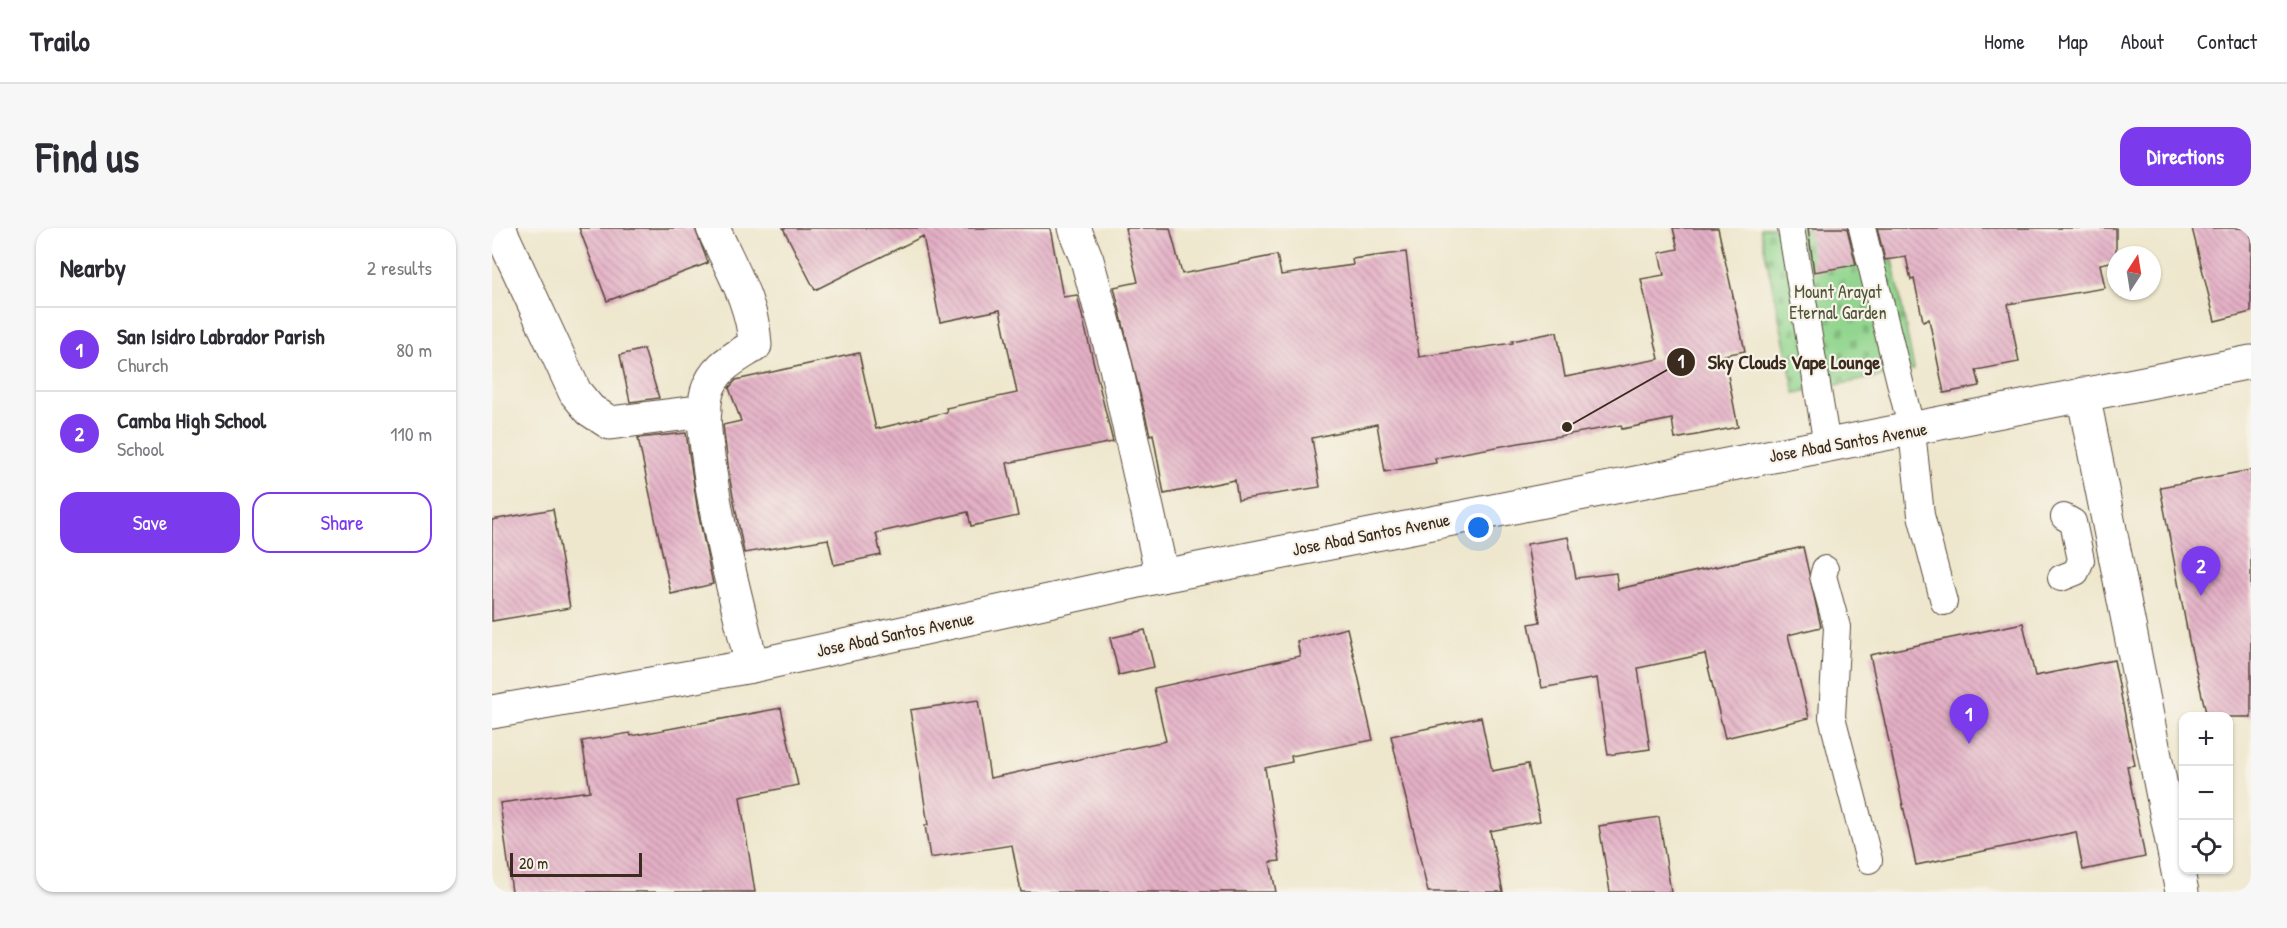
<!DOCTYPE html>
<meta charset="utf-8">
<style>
body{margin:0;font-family:"Patrick Hand",sans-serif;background:#f7f7f7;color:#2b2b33}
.controls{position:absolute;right:18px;bottom:18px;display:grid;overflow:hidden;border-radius:12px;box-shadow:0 2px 4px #0004}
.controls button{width:54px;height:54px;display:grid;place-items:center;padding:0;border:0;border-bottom:2px solid #e1e1e2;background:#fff;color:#2b2b33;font:30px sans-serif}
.compass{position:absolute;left:1615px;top:18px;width:54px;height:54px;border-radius:50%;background:#fff;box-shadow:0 2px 4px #0004;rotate:12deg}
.scale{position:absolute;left:18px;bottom:15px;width:132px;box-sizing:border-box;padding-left:6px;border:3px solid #3b2a1e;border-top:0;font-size:16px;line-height:21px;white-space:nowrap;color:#3b2a1e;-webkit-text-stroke:4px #f7f3e8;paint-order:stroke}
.you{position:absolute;left:987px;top:300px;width:21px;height:21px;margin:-15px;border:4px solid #fff;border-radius:50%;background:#1a73e8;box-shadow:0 0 0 9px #1a73e833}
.badge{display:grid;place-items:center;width:39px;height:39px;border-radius:50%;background:#7c3aed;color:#fff;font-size:20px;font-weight:700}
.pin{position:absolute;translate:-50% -50px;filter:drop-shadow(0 2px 3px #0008)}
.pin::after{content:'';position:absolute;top:32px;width:21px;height:18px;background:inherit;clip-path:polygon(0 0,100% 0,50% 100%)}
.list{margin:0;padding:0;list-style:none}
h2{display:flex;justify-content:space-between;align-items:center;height:78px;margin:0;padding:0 24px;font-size:26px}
h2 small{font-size:20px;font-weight:400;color:#7c7c81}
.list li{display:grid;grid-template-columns:39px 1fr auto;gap:18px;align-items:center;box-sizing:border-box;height:84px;padding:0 24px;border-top:2px solid #e1e1e2}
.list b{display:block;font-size:22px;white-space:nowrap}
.list p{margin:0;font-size:20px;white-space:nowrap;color:#7c7c81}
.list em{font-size:20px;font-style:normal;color:#7c7c81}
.actions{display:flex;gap:12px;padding:18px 24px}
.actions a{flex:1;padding:14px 0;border:2px solid #7c3aed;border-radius:18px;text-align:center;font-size:21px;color:#7c3aed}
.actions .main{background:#7c3aed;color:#fff}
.icon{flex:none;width:33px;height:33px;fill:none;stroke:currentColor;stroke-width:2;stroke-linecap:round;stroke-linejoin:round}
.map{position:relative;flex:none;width:1759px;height:664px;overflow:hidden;border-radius:18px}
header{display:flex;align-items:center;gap:36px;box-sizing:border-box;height:84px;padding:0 30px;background:#fff;border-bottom:2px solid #e1e1e2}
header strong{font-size:28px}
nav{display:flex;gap:33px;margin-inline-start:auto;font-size:21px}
.intro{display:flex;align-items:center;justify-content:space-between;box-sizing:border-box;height:144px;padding:0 36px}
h1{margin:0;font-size:42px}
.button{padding:15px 27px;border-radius:18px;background:#7c3aed;color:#fff;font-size:21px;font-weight:700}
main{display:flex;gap:36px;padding:0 36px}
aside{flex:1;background:#fff;border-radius:18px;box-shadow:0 2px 4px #0004}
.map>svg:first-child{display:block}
</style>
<header>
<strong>Trailo</strong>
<nav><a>Home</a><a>Map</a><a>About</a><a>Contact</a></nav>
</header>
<div class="intro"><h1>Find us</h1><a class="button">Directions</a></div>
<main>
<aside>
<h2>Nearby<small>2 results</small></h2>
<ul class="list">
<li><span class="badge">1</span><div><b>San Isidro Labrador Parish</b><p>Church</p></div><em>80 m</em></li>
<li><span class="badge">2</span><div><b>Camba High School</b><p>School</p></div><em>110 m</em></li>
</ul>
<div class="actions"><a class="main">Save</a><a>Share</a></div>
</aside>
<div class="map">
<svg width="1759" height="664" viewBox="0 0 1759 664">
<defs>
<pattern id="cemetery-stones" width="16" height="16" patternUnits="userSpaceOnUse" patternTransform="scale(1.5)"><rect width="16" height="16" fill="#91d58e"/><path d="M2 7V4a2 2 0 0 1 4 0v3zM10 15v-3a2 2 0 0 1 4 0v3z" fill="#7eb77a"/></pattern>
<pattern id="building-back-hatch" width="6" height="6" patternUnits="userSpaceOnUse" patternTransform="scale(1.5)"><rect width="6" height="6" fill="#e4b0c6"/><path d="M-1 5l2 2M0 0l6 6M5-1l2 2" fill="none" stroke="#ba8fa0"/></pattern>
</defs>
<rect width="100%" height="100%" fill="#f7f3e8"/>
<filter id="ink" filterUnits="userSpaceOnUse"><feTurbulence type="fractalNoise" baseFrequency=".0167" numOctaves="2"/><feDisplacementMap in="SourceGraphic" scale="12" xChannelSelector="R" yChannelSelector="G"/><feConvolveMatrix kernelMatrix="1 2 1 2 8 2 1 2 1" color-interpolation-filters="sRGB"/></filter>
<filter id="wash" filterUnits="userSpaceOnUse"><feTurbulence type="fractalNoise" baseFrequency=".008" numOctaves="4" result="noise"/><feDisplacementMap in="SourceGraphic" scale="24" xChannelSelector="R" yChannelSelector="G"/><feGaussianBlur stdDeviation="1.35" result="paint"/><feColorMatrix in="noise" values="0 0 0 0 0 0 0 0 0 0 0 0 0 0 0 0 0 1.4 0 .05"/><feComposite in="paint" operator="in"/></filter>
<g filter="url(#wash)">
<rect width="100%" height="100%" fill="#eee7cd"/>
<!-- cemetery -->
<polygon fill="url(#cemetery-stones)" stroke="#668056" stroke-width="1.5" points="1268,0 1395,0 1422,142 1303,165"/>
<g id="blocks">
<!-- building -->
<g fill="url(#building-back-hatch)">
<polygon points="87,0 203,0 216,35 115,73"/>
<polygon points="291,0 558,0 571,69 585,67 621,214 515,235 526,288 479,298 476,284 384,305 389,327 342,337 336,311 252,325 238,252 231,197 249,193 237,160 244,152 367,125 384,201 455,184 454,180 525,165 508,82 448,94 431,8 323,62"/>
<polygon points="633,0 678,0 690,46 785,27 789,47 861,37 860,31 914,24 927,129 1021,115 1020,113 1065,104 1073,149 1167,131 1149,51 1172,47 1167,25 1186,21 1181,0 1226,0 1253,123 1232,127 1246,199 1183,211 1180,191 1130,201 1129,197 943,230 944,235 893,244 885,196 820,210 828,259 746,272 743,252 672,266 661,206 658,207 622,59 646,54"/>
<polygon points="1316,0 1355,0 1364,37 1322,44"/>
<polygon points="1385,0 1624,0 1624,33 1608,36 1613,60 1516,76 1527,134 1484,142 1488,158 1452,165 1437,91 1431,93 1422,51 1419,52 1414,29 1393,32"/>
<polygon points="1700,0 1759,0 1759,84 1723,93"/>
<polygon points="152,121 167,170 138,174 128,127"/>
<polygon points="194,205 206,284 221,356 179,366 146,210"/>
<polygon points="1759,242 1759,489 1715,489 1697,412 1668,259"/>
<polygon points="61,281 78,380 0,393 0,292"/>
<polygon points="1076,309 1084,350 1124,345 1126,361 1311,319 1329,399 1296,407 1317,490 1233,510 1213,426 1146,440 1158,521 1116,527 1105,450 1050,460 1037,396 1048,394 1035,316"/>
<polygon points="1531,395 1543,448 1622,432 1643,537 1635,538 1653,629 1591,642 1584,604 1424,637 1378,427"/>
<polygon points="855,400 881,512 799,528 800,534 773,540 788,633 778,634 784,664 529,664 520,617 438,630 433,597 436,597 418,482 486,472 498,550 674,513 662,460 808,428 805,413"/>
<polygon points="653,402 662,439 627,447 618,410"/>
<polygon points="289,480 306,557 248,569 263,664 20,664 8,575 98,563 90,513 138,505 139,508"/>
<polygon points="989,489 1000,543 1036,536 1048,593 998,603 1011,664 936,664 899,508"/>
<polygon points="1167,589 1179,664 1118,664 1107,598"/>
</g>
</g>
</g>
<g filter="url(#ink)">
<use href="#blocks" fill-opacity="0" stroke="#564638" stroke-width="1.5"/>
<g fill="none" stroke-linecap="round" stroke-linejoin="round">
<!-- lane casing -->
<g stroke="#564638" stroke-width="28">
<g id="lane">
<polyline points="1299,0 1335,217"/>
<polyline points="1370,0 1420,203 1429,287 1452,374"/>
<polyline points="1333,341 1331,348 1345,399 1340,489 1377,632"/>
<polyline points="1569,350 1584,344 1589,332 1581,294 1572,289"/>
</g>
</g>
<!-- street casing -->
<g stroke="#564638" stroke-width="35">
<g id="street">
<polyline points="7,0 83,164 98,182 118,195 213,183"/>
<path d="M221,0C238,39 261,74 263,117C243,130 222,139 215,164C210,184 213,207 216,228C224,299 244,368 260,438"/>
<polyline points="582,0 595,32 623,135 670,348"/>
<polyline points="1591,166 1690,664"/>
</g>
</g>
<!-- highway casing -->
<g stroke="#564638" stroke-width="35">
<polyline id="highway" points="0,484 260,438 670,348 1759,134"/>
</g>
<!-- lane -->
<use href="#lane" stroke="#fff" stroke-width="26"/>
<!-- street -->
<use href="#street" stroke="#fff" stroke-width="33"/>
<!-- highway -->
<use href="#highway" stroke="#fff" stroke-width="33"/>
</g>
</g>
<g text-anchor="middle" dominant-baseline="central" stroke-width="4.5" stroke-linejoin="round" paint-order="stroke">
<!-- park labels -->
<g font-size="18" fill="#50553a" stroke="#f7f3e8">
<text x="1346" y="63">Mount Arayat<tspan x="1346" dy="21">Eternal Garden</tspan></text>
</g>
<!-- street labels -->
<g font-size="18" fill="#3b2a1e" stroke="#f7f3e8">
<text transform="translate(1356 214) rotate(-10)">Jose Abad Santos Avenue</text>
<text transform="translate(879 306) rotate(-11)">Jose Abad Santos Avenue</text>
<text transform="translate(403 406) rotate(-12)">Jose Abad Santos Avenue</text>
</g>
</g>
<!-- callouts -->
<path fill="none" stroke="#3b2a1e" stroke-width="2" d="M1075 199L1189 134"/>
<g fill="#3b2a1e" stroke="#f7f3e8" stroke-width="2">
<circle cx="1075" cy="199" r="6"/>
<circle cx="1189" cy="134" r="15"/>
</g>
<g font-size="18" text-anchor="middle" font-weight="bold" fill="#fff">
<text x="1189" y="140">1</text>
</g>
<g font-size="20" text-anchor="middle" font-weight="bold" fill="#3b2a1e" stroke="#f7f3e8" stroke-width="4.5" stroke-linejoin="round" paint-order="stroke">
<text x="1302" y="141">Sky Clouds Vape Lounge</text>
</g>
</svg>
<div class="controls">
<button>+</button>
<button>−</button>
<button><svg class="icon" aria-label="locate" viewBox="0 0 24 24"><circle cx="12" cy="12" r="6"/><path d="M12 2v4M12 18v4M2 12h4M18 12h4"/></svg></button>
</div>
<svg class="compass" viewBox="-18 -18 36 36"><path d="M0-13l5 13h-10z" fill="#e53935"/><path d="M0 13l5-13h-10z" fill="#7c7c81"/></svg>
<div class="scale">20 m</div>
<div class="you"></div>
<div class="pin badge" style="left:1477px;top:516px">1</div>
<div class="pin badge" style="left:1709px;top:368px">2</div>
</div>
</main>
